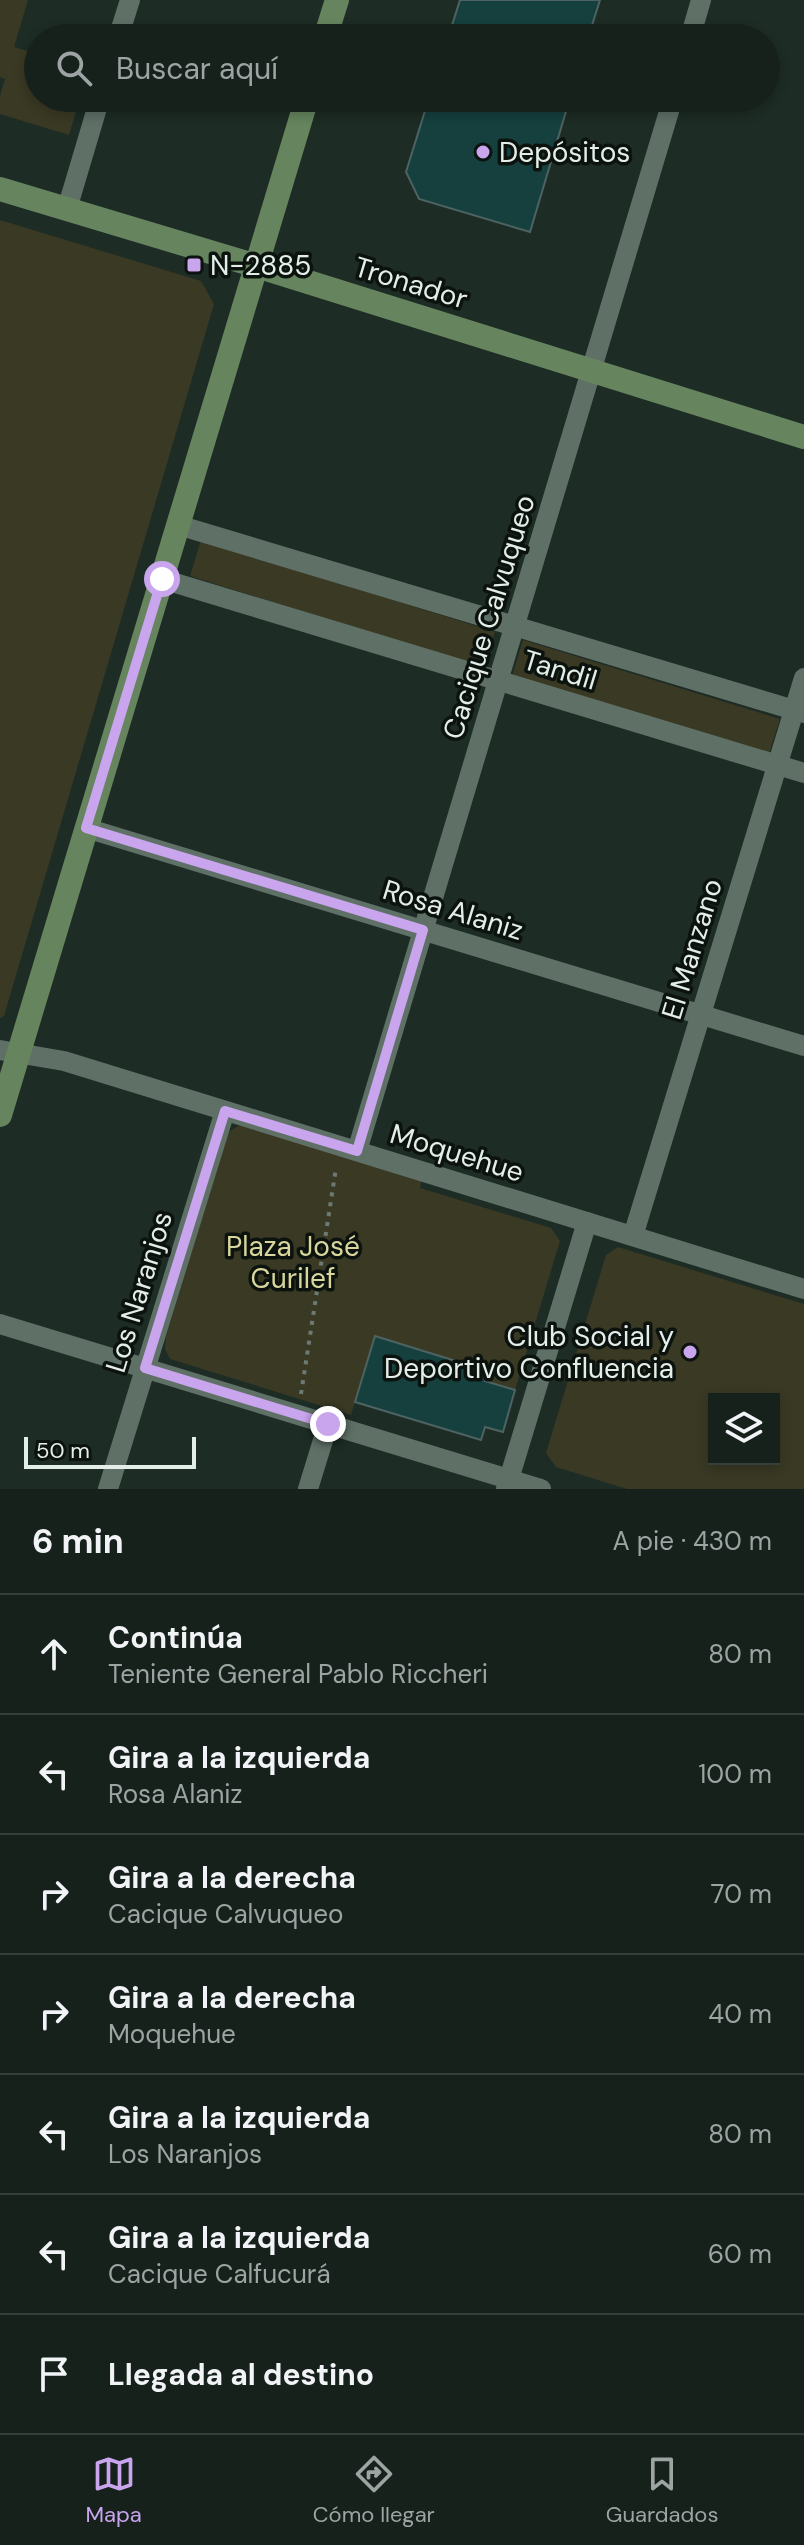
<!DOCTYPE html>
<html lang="es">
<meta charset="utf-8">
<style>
body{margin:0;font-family:"DM Sans",sans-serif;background:#232e29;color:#f1f3f6}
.controls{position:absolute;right:24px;bottom:24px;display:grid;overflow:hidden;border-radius:0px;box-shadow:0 4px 12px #0003}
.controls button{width:72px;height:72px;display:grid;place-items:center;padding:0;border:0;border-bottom:2px solid #353e3b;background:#16211c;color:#f1f3f6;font:40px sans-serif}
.scale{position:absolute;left:24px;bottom:20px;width:172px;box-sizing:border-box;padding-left:8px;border:4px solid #e4eee9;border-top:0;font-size:22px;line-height:28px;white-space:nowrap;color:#e4eee9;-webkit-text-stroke:6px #0c130f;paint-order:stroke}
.stop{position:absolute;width:24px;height:24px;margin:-18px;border:6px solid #c9a5ee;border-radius:50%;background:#fff}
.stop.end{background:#c9a5ee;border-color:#fff;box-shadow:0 2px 8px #0008}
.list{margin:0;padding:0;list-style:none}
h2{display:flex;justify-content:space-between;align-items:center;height:104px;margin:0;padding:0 32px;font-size:34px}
h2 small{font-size:26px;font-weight:400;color:#9ea3a3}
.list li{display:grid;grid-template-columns:52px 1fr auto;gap:24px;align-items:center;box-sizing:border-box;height:120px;padding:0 32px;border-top:2px solid #353e3b}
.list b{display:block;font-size:30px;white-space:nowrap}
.list p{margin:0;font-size:26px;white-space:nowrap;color:#9ea3a3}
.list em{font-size:26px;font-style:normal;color:#9ea3a3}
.icon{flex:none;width:44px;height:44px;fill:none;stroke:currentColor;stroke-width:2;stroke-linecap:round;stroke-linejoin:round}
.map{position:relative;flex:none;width:804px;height:1489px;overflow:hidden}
.search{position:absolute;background:#16211c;box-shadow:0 4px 12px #0003;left:24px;right:24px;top:24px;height:88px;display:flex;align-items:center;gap:20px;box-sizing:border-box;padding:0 28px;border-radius:44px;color:#9ea3a3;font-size:30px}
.sheet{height:944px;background:#16211c}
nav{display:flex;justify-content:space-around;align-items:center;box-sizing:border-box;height:112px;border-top:2px solid #353e3b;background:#16211c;font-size:22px;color:#9ea3a3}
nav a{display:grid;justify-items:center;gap:4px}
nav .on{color:#c9a5ee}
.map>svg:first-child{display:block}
</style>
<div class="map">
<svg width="804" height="1489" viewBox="0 0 804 1489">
<rect width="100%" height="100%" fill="#1d2c25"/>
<!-- green -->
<g fill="#3a3924" fill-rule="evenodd">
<polygon points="0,0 28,0 14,47 38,54 38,98 80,98 69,135 0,114 0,96 5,79 0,77"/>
<polygon points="0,220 201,281 214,304 4,1016 0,1018"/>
<polygon points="201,540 495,632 484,668 190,576"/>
<polygon points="523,640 780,719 769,754 512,676"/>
<polygon points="240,1125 422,1179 420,1188 551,1228 560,1241 515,1390 485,1381 488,1371 375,1336 351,1415 170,1359 165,1349 166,1337 225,1141 230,1131"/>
<path d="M618,1247L804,1304V1489H627L556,1467L546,1453L606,1255ZM714,1399H774V1459H714Z"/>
</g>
<!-- building -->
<g fill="#15403e" stroke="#4e6361" stroke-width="2">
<polygon points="460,0 600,0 588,38 448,38"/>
<polygon points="429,98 570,98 530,232 419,199 406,172"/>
<polygon points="375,1336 488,1371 485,1381 515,1390 503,1432 485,1427 481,1440 355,1402"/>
</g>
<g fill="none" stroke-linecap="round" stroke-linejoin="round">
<!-- path -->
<polyline stroke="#6d7a74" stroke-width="4" stroke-dasharray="4 6" stroke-linecap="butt" points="301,1394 336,1168"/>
<!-- street -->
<g stroke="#5f7067" stroke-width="20">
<polyline points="118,38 130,0"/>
<polyline points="690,38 701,0"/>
<polyline points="67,209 100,98"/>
<polyline points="178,525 804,713"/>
<polyline points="162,579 804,773"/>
<polyline points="86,828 804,1046"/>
<polyline points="0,1050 64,1061 804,1289"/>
<polyline points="357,1151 673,98"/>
<polyline points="633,1236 804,678"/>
<polyline points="0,1324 541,1489"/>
<polyline points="108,1489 225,1111"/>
<polyline points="308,1489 328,1424"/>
<polyline points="506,1489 587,1222"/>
</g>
<!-- secondary -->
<g stroke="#66855e" stroke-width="24">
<polyline points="325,38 337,0"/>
<polyline points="0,189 257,266 804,437"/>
<polyline points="0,1115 307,98"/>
</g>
</g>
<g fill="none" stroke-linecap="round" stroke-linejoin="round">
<!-- route -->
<polyline stroke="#c9a5ee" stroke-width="10" points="162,579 86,828 423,930 357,1151 225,1111 145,1368 328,1424"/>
</g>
<!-- markers -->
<g fill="#c9a5ee" stroke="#0c130f" stroke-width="3">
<circle cx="483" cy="152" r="8"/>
<rect x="186" y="257" width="16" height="16" rx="4"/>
<circle cx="690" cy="1352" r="8"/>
</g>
<g text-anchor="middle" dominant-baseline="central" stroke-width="7" stroke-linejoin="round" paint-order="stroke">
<!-- poi labels -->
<g font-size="28" fill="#e4eee9" stroke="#0c130f" text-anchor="start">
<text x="499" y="152">Depósitos</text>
<text x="210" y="265">N-2885</text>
<text x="674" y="1336" text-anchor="end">Club Social y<tspan x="674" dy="32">Deportivo Confluencia</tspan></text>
</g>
<!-- street labels -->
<g font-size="28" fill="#e4eee9" stroke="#0c130f">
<text transform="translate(411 283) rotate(17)">Tronador</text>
<text transform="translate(489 617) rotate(-73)">Cacique Calvuqueo</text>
<text transform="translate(560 670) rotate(17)">Tandil</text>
<text transform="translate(453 910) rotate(17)">Rosa Alaniz</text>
<text transform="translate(692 949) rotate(-73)">El Manzano</text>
<text transform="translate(457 1153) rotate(17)">Moquehue</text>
<text transform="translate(139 1292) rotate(-73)">Los Naranjos</text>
</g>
<!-- park labels -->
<g font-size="28" fill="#d8d69b" stroke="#0c130f">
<text x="293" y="1246">Plaza José<tspan x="293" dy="32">Curilef</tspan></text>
</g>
</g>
</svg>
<div class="controls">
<button><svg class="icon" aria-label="layers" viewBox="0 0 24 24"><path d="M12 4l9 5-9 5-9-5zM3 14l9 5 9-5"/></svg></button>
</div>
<div class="scale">50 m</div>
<div class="stop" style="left:162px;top:579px"></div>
<div class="stop end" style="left:328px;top:1424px"></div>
<div class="search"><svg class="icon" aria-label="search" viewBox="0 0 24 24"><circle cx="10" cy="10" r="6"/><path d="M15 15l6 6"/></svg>Buscar aquí</div>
</div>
<section class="sheet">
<h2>6 min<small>A pie · 430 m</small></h2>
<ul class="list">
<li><svg class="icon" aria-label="ahead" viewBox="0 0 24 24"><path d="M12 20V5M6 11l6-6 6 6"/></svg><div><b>Continúa</b><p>Teniente General Pablo Riccheri</p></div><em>80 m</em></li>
<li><svg class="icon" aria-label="left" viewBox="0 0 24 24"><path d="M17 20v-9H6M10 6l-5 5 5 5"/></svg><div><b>Gira a la izquierda</b><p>Rosa Alaniz</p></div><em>100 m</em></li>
<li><svg class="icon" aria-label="right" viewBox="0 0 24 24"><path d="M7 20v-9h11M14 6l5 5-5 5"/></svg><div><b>Gira a la derecha</b><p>Cacique Calvuqueo</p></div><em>70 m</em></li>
<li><svg class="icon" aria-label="right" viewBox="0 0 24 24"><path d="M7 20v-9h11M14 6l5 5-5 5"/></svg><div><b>Gira a la derecha</b><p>Moquehue</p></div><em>40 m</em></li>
<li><svg class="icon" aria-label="left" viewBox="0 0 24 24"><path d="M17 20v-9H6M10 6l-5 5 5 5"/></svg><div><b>Gira a la izquierda</b><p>Los Naranjos</p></div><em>80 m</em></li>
<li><svg class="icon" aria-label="left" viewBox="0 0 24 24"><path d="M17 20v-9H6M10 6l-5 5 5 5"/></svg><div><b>Gira a la izquierda</b><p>Cacique Calfucurá</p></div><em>60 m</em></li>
<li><svg class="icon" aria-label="arrive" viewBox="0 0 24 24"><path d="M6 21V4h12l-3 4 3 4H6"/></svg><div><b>Llegada al destino</b></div></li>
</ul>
</section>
<nav>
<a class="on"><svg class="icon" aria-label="map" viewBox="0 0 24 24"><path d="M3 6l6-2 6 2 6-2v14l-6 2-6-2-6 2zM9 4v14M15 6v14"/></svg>Mapa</a>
<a><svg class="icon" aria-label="directions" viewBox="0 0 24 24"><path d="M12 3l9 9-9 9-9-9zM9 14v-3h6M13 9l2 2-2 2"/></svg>Cómo llegar</a>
<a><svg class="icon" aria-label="saved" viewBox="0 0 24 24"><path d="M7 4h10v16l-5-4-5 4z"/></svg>Guardados</a>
</nav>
